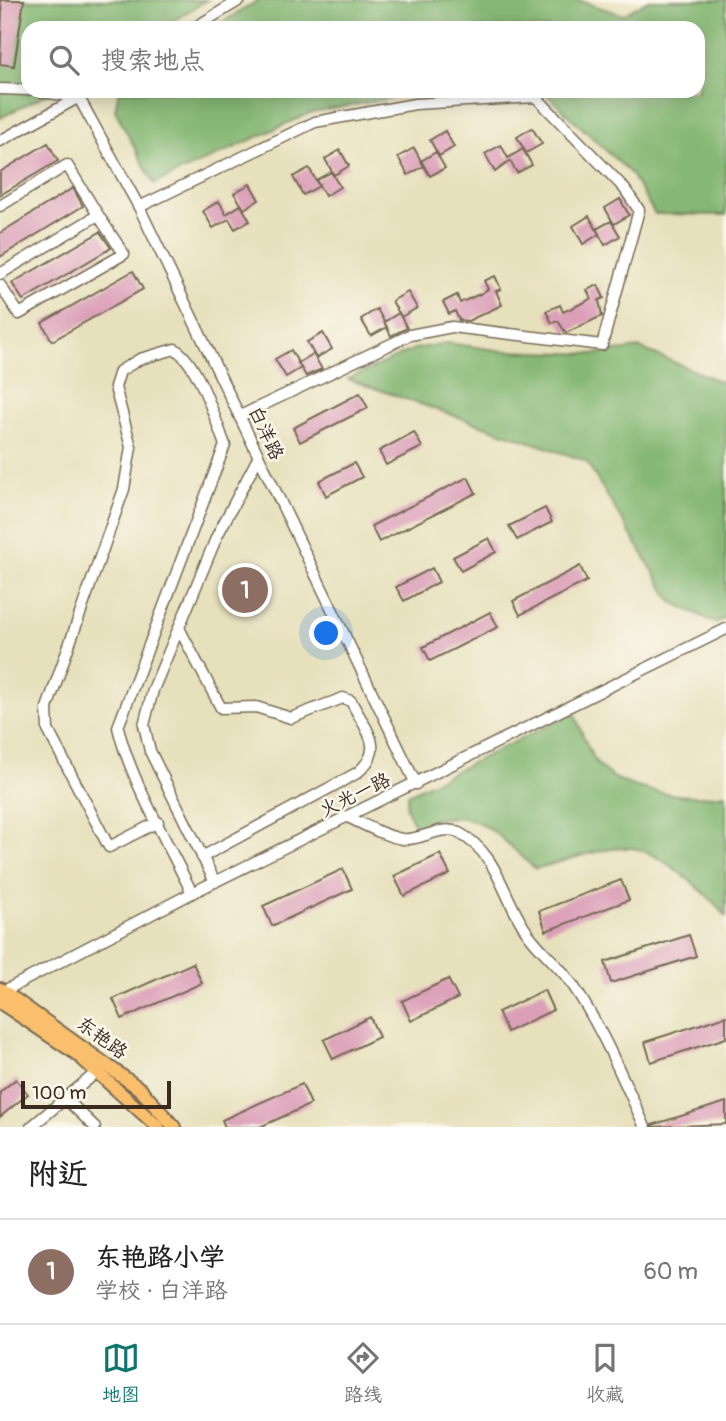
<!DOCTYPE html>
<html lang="zh">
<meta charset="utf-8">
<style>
body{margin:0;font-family:Pangolin,"LXGW WenKai TC",sans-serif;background:#f2f2f2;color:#222}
.scale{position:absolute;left:21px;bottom:18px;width:150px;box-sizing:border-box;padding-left:7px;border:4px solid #3b2a1e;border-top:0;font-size:19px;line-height:24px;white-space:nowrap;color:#3b2a1e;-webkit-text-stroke:5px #fbf7ec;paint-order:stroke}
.you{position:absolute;left:327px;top:634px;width:24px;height:24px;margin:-18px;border:5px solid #fff;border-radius:50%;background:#1a73e8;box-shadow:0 0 0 10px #1a73e833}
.badge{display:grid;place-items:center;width:46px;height:46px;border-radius:50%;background:#0f766e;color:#fff;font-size:23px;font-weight:700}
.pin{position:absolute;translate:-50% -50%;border:4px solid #fff;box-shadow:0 2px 7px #0006}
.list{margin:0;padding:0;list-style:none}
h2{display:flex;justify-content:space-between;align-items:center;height:91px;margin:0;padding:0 28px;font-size:30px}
h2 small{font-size:23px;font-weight:400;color:#767676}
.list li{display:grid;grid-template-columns:46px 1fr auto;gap:21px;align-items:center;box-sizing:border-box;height:105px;padding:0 28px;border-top:2px solid #e0e0e0}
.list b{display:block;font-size:26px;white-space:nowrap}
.list p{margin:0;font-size:23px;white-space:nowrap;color:#767676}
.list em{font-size:23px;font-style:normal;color:#767676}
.icon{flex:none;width:38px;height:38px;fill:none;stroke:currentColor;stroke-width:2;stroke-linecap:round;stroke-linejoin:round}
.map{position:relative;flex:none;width:726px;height:1127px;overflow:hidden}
.search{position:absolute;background:#fff;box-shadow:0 4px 18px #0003;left:21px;right:21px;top:21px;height:77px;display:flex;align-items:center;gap:18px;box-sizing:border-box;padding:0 24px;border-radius:21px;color:#767676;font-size:26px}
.sheet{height:196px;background:#fff}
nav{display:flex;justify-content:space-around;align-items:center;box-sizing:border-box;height:98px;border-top:2px solid #e0e0e0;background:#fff;font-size:19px;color:#767676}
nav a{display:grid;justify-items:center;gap:4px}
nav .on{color:#0f766e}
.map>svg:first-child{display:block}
</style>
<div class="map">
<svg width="726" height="1127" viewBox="0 0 726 1127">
<rect width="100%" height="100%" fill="#fbf7ec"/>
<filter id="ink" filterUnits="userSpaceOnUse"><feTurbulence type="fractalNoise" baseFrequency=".0143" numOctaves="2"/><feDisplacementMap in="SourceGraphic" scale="14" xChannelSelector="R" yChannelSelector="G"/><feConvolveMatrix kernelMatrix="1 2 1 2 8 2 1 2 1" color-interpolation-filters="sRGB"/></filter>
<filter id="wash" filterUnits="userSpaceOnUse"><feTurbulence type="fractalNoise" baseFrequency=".00686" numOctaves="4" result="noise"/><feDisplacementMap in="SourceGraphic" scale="28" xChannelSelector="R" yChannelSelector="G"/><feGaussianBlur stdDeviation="1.57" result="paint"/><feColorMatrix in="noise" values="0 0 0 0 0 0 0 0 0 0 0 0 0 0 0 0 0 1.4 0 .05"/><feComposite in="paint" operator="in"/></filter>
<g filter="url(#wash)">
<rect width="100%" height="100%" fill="#e7e0bc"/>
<!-- forest -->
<g fill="#86b874" stroke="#607149" stroke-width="2">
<polygon points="0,0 207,0 161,28 28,28 28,91 52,91 0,118"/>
<polygon points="259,0 578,0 623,15 648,0 726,0 726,215 655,214 630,173 543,91 698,91 698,28 213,28"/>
<polygon points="119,91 430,91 310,113 154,184 115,110"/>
<polygon points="448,343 503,351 593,354 640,348 726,384 726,617 716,623 672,602 586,461 348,379 414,349"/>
<path d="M574,713C580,726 590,758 600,767C626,793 692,800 726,794V916C708,894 658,849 630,848C599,847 565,862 535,869C495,832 473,801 415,826L406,807L408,794Z"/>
</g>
<g id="blocks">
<!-- building -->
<g fill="#db9fb8">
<polygon points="0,0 24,0 14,66 0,64 2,10"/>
<polygon points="532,128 542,144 526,153 517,137"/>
<polygon points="445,131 454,147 439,156 430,140"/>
<polygon points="48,143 58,161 0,195 0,172"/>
<polygon points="501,145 508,158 523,149 532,165 517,173 510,161 495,172 485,154"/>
<polygon points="414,148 424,166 408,175 398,157"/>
<polygon points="340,150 349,166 334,175 325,159"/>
<polygon points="436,152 445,168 430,176 421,161"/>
<polygon points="309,168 319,186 303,195 293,177"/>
<polygon points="331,172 340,187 325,196 316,180"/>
<polygon points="250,184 259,200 244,209 234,193"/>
<polygon points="73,188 83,206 0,257 0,233"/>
<polygon points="620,199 629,215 614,224 605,208"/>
<polygon points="219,201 226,214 241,205 250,221 235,229 229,219 213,228 203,211"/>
<polygon points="589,216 599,234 583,244 573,226"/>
<polygon points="611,221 620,236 605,245 596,229"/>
<polygon points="100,232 111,248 23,300 12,283"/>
<polygon points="133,271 143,289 52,341 42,323"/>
<polygon points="495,276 501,289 496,291 502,305 468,321 459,320 455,311 449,314 443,302 457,295 460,303 482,293 488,289 484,281"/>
<polygon points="598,285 604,298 599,300 602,316 566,333 558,321 552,323 546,311 560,305 563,312 585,302 591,298 587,290"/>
<polygon points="408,292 417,308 401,317 392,301"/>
<polygon points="377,309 387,327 371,336 361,319"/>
<polygon points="399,313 407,328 391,336 384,322"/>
<polygon points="323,333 332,349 316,358 307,342"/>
<polygon points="291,350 301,368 286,377 275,359"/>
<polygon points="313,354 322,369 306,376 298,363"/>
<polygon points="360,393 368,408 300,442 293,428"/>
<polygon points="414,432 422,447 386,465 379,451"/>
<polygon points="354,463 362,477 326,496 319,481"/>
<polygon points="468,477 476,493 379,542 371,526"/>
<polygon points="545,508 552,522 517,540 509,526"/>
<polygon points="489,538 496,552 461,571 453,557"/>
<polygon points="580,566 587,581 520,615 513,601"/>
<polygon points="432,568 439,582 404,601 396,587"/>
<polygon points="490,612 498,627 430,661 423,647"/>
<polygon points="440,854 450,874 404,896 394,876"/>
<polygon points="343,869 352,889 272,926 263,906"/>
<polygon points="621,880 629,900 546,931 539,911"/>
<polygon points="689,935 696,956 611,983 605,962"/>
<polygon points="193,963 202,983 122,1019 113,999"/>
<polygon points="448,979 458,998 411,1021 402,1001"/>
<polygon points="544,990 553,1010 507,1032 498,1012"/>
<polygon points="726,1016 726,1038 651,1062 645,1042"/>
<polygon points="370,1017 379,1037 333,1059 324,1040"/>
<polygon points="16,1079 28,1094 0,1117 0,1092"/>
<polygon points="302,1084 311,1104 260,1127 225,1127 222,1120"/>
<polygon points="726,1102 726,1124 652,1127 652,1125"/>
</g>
</g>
</g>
<g filter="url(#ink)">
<use href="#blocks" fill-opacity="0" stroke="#776a55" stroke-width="2"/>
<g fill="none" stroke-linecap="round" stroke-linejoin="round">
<!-- minor casing -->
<g stroke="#776a55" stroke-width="13">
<g id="minor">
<polyline points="194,28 240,0"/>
<polyline points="0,89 28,90"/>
<polyline points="38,91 79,98 139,207 416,784"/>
<polyline points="0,141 90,91"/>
<polyline points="0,206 67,165 98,215 0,274"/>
<polyline points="139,207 315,122 415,104 536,97 624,188 639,210 602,345 452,327 410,335 240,416"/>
<polyline points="0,285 19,314 124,254 98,215"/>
<path d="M179,628L221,708L256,707L291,718L343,698L351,701C366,731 387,748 357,773L202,857"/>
<path d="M348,817C365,825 384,836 403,839C422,841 440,824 459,833C499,854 503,899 527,932C538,948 554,961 566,976C597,1016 624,1081 645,1127"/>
<path d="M158,822L109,847L48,730L47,708L124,489L131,447L115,387L120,371L140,359L175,349C199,364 215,419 225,445L118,727C129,777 169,845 192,893"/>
<polyline points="215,882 150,751 144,725 153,690 217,536 258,458"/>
<polyline points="0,993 192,893 726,629"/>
<polyline points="66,1099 95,1127"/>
<polyline points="31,1127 97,1072"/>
</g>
</g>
<!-- major casing -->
<g stroke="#776a55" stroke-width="16">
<g id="major">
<polyline points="0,989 140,1089 174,1127"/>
<polyline points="0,1002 77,1054 158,1127"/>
</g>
</g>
<!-- minor -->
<use href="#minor" stroke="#fff" stroke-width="10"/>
<!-- major -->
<use href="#major" stroke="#f9bf6c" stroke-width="12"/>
</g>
</g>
<g text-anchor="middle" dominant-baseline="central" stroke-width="5" stroke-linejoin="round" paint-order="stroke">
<!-- street labels -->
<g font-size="19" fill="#3b2a1e" stroke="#fbf7ec">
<text transform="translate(266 433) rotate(65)">白洋路</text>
<text transform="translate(355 795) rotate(-26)">火光一路</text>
<text transform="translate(102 1038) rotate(36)">东艳路</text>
</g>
</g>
</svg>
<div class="scale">100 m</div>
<div class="you"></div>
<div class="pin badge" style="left:245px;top:590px;background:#8d6e63">1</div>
<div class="search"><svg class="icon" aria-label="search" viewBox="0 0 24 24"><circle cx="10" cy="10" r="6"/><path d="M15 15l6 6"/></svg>搜索地点</div>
</div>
<section class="sheet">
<h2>附近<small></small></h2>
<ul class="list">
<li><span class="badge" style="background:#8d6e63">1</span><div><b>东艳路小学</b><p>学校 · 白洋路</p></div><em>60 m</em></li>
</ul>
</section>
<nav>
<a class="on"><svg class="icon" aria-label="map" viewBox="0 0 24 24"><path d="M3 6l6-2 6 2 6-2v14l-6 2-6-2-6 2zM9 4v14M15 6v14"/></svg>地图</a>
<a><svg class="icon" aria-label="directions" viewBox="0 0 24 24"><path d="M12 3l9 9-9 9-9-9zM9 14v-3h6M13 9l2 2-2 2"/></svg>路线</a>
<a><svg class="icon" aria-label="saved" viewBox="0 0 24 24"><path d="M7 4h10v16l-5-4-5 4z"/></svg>收藏</a>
</nav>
